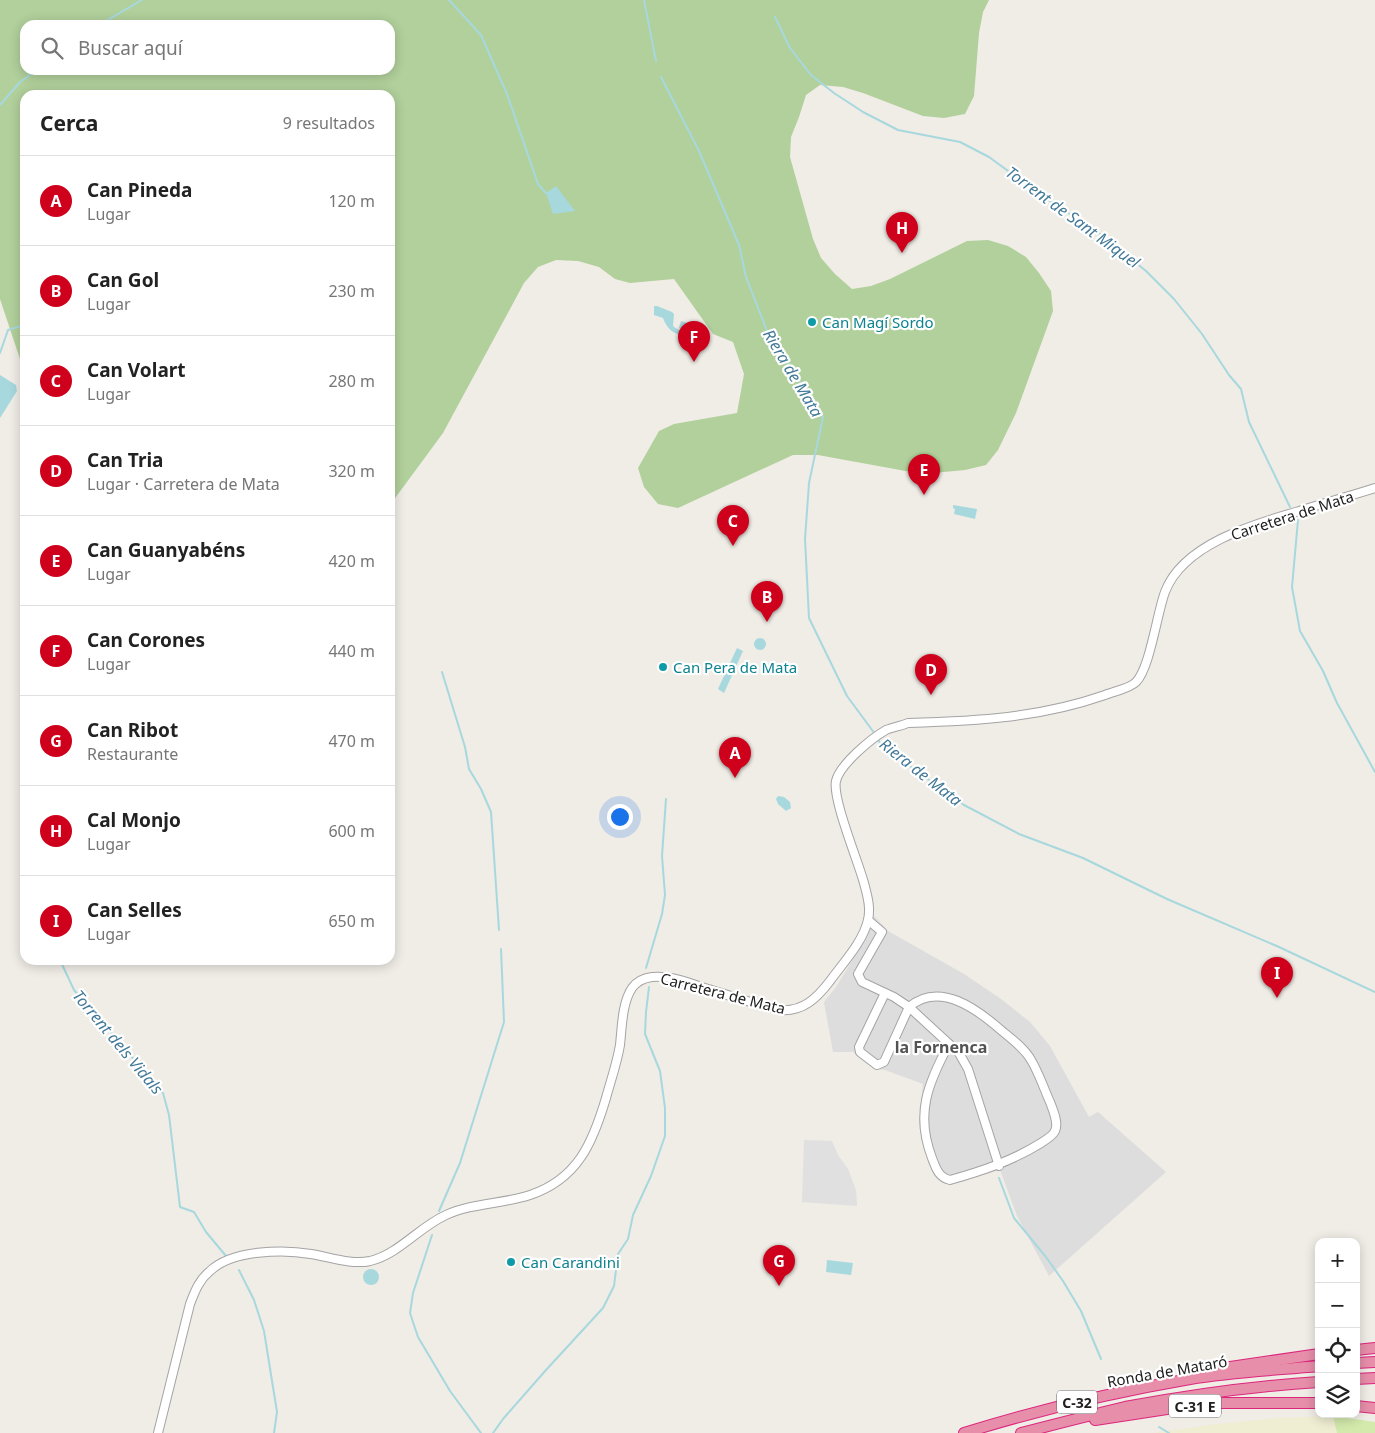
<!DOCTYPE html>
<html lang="es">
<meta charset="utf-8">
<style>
body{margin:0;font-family:"Noto Sans",sans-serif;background:#f2f2f2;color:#222}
.controls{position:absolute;right:15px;bottom:15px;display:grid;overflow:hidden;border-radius:10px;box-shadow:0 2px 12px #0003}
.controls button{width:45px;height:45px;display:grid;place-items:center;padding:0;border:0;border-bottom:1px solid #e0e0e0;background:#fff;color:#222;font:25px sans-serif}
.you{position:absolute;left:619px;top:816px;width:18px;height:18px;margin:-12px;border:4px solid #fff;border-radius:50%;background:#1a73e8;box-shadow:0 0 0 8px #1a73e833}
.badge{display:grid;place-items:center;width:32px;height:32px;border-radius:50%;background:#cf001b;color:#fff;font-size:16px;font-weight:700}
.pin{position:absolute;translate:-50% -41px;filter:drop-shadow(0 1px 2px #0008)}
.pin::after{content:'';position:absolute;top:26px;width:18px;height:15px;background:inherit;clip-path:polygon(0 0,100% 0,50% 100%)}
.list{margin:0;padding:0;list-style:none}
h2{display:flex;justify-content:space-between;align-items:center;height:65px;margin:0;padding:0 20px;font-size:21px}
h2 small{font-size:16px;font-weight:400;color:#767676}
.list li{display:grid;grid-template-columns:32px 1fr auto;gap:15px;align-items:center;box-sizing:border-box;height:90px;padding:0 20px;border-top:1px solid #e0e0e0}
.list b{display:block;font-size:19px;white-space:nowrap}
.list p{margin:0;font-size:16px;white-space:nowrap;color:#767676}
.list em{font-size:16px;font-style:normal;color:#767676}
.icon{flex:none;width:28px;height:28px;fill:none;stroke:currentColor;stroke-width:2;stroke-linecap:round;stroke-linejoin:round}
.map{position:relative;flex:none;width:1375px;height:1433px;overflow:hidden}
.search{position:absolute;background:#fff;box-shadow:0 2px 12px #0003;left:20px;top:20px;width:375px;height:55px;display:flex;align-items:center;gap:12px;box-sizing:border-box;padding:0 18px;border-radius:15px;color:#767676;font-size:19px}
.panel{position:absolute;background:#fff;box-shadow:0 2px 12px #0003;left:20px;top:90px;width:375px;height:875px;border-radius:15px}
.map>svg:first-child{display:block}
</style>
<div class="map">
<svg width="1375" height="1433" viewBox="0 0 1375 1433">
<rect width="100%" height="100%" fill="#f0ece6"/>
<!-- residential -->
<polygon fill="#dedddd" points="874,916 888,931 964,974 1001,999 1030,1022 1050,1046 1089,1117 1098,1112 1166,1172 1049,1276 1017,1216 1000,1170 950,1184 943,1182 936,1177 923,1146 919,1124 923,1084 885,1070 876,1069 853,1052 833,1052 824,1002 836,987 866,938"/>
<!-- farmland -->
<polygon fill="#efedd2" points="1333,1416 1337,1433 1153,1433 1217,1424 1279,1418"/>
<!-- grass -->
<polygon fill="#d3eaac" points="1333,1416 1375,1422 1375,1433 1337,1433"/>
<!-- forest -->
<path fill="#b1d09b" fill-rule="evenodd" d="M0,0H989L983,12L979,33L974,96L965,114L944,118L923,116L863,93L843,87L820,85L806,95L799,117L791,137L790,157L813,239L821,258L835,274L852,289L871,286L890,279L967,241L988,240L1008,246L1026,257L1039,273L1051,291L1053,311L1016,413L998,450L986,465L965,470L922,474L818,455H793L678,508L658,504L644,487L638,468L659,431L674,424L737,413L744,374L733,342L713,334L674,279L630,283L615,279L599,267L578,261L556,260L538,267L524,283L443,433L390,505V95H25V374L0,299ZM25,25H390V70H25Z"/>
<!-- parking -->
<polygon fill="#e0e0e0" points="804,1140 832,1141 838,1155 848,1169 856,1190 857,1206 802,1202"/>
<!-- water -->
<g fill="#a7d8de">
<polygon points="556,186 575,211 553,214 546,193"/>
<path d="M654,306H657L672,312L674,314L673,326C679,331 684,331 690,334L688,339C675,331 670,335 663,318L654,315Z"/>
<polygon points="681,321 694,325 691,333 679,328"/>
<polygon points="0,375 16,385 17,391 0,418"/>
<polygon points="953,505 977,509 975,519 954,514 955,509 953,508"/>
<circle cx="760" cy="644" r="6"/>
<polygon points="737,648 743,651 724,693 718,689"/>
<polygon points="778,796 784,797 790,802 791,808 786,811 778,804 776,799"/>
<polygon points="827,1260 853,1263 851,1275 826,1272"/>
<circle cx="371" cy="1277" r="8"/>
</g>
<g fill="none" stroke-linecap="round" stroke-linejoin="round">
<!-- stream -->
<g stroke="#a7d8de" stroke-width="2">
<polyline points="449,0 481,35 507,94 538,184 546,193"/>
<polyline points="644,0 656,61"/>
<polyline points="775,17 790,48 811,75 834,93 863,112 898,130 960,142 989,157 1041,195 1100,234 1146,271 1174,299 1202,334 1229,375 1241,389 1249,422 1290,507"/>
<polyline points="99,25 142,0"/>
<polyline points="661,77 699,151 739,245 746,277 767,331 823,417 809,483 805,539 809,618 847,696 875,734"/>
<polyline points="0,105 20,82 37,70"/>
<polyline points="0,353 8,330 21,326 25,321"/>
<polyline points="1298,520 1292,587 1300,631 1323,671 1337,703 1375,772"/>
<polyline points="442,672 465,747 469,769 481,789 491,812 499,930"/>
<polyline points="877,738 882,746 964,805 1019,834 1083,858 1167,899 1279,947 1375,992"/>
<polyline points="60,960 74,990 163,1093 169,1115 180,1207 194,1212 206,1232 226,1256"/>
<polyline points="646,968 662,914 665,895 662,856 666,799"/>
<polyline points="999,1178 1014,1218 1046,1257 1063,1281 1081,1311 1101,1359"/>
<polyline points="439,1211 460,1163 504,1022 501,949"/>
<polyline points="432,1235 413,1293 410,1313 418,1337 450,1391 481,1433"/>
<polyline points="239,1270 254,1300 264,1331 277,1412 274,1433"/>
<polyline points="1159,1427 1169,1433"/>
<polyline points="493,1433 503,1419 546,1370 603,1308 614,1286 618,1254 628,1239 633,1215 651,1176 665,1136 665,1108 660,1071 645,1034 646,1012 649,987"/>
</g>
<!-- minor casing -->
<g stroke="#a4a4a4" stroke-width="10">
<g id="minor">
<polyline points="868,920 882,932 858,974 862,982 894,997 909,1007 959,1053 968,1069 999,1166"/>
<path d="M885,993L859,1047L860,1052L877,1065L884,1062L909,1007C940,981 977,1009 1002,1031C1012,1039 1025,1049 1031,1060C1039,1073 1044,1089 1050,1102C1053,1110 1059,1123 1055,1131C1053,1136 1045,1140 1041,1143C1012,1161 982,1171 950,1180C938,1177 936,1168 932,1158C915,1114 928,1083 949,1044"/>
<path d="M158,1433L190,1304C195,1291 199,1280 210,1271C232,1250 283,1249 311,1254C330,1257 351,1265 370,1261C399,1254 419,1227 446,1215C472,1203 503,1204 530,1195C578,1179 593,1142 606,1098C611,1080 617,1063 620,1045C622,1027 622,1003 632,988C637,981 644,978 652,977C669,975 686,982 702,987C728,995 754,1004 780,1010C803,1012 817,998 830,981C843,963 863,942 868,920C871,907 867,895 864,883C858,861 832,798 836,781C840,764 872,738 886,730C893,727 901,726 908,723C977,721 1039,718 1105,695C1114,691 1129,689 1136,682C1150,668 1157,613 1165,592C1183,544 1254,524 1299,511C1324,503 1350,496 1375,488"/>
</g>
</g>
<!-- highway casing -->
<g stroke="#dc267c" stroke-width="12">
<g id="highway">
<polyline points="1356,1350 1375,1348"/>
<polyline points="1356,1363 1375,1362"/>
<polyline points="1200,1373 1203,1371 1319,1354"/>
<polyline points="1356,1379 1375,1378"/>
<polyline points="1356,1406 1375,1408"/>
<polyline points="1095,1420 1180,1407 1221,1403 1319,1403"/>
<path d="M964,1433C1038,1410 1114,1392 1190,1379C1232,1372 1276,1370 1319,1366"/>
<path d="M1021,1433C1056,1424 1091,1415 1125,1407C1189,1395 1254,1386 1319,1382"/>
</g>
</g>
<!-- minor -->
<use href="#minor" stroke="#fff" stroke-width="8"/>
<!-- highway -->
<use href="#highway" stroke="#e78eaa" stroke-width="10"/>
</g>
<!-- markers -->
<g fill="#0f9aa8" stroke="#fff" stroke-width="2">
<circle cx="812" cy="322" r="5"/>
<circle cx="663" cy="667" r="5"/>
<circle cx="511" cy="1262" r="5"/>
</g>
<g text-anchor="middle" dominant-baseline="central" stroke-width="4.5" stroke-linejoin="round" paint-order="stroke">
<!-- shield labels -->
<g fill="#fff" stroke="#636363" stroke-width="1">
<rect x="1057" y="1390.5" width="40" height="23" rx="4"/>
<rect x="1169" y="1394.5" width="52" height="23" rx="4"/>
</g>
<g font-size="14" font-weight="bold" fill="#202020">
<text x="1077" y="1402">C-32</text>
<text x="1195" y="1406">C-31 E</text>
</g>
<!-- culture labels -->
<g font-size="15" fill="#0d838f" stroke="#fff" text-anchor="start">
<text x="822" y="322">Can Magí Sordo</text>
<text x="673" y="667">Can Pera de Mata</text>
<text x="521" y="1262">Can Carandini</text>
</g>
<!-- street labels -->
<g font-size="15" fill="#202020" stroke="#fff">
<text transform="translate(1292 515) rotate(-18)">Carretera de Mata</text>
<text transform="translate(723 993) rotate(14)">Carretera de Mata</text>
<text transform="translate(1167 1371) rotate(-10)">Ronda de Mataró</text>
</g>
<!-- water labels -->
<g font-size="16" font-style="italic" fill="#427998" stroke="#fff">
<text transform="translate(1073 217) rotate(36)">Torrent de Sant Miquel</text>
<text transform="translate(793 373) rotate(59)">Riera de Mata</text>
<text transform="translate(921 772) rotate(38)">Riera de Mata</text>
<text transform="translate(118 1042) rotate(50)">Torrent dels Vidals</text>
</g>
<!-- neighbourhood labels -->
<g font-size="16" font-weight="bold" fill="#535353" stroke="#fff">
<text x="941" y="1047">la Fornenca</text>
</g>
</g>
</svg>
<div class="controls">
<button>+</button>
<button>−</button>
<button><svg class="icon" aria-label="locate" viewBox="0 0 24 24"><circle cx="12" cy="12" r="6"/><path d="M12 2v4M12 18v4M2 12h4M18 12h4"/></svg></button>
<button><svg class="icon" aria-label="layers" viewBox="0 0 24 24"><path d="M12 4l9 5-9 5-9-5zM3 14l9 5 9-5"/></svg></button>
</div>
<div class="you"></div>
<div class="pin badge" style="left:735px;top:778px">A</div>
<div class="pin badge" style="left:767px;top:622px">B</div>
<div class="pin badge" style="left:733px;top:546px">C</div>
<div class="pin badge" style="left:931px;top:695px">D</div>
<div class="pin badge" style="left:924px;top:495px">E</div>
<div class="pin badge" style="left:694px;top:362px">F</div>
<div class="pin badge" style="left:779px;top:1286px">G</div>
<div class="pin badge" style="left:902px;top:253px">H</div>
<div class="pin badge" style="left:1277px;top:998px">I</div>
<div class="search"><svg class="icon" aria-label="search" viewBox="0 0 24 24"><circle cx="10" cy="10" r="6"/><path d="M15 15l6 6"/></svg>Buscar aquí</div>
<section class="panel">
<h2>Cerca<small>9 resultados</small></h2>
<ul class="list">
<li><span class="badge">A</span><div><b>Can Pineda</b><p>Lugar</p></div><em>120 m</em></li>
<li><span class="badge">B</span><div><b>Can Gol</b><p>Lugar</p></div><em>230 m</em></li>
<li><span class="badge">C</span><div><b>Can Volart</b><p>Lugar</p></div><em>280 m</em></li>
<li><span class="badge">D</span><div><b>Can Tria</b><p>Lugar · Carretera de Mata</p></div><em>320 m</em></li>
<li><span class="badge">E</span><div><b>Can Guanyabéns</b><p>Lugar</p></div><em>420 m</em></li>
<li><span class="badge">F</span><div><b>Can Corones</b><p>Lugar</p></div><em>440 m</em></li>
<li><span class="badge">G</span><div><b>Can Ribot</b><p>Restaurante</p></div><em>470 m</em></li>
<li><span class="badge">H</span><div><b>Cal Monjo</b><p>Lugar</p></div><em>600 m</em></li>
<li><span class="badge">I</span><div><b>Can Selles</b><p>Lugar</p></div><em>650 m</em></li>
</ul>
</section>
</div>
